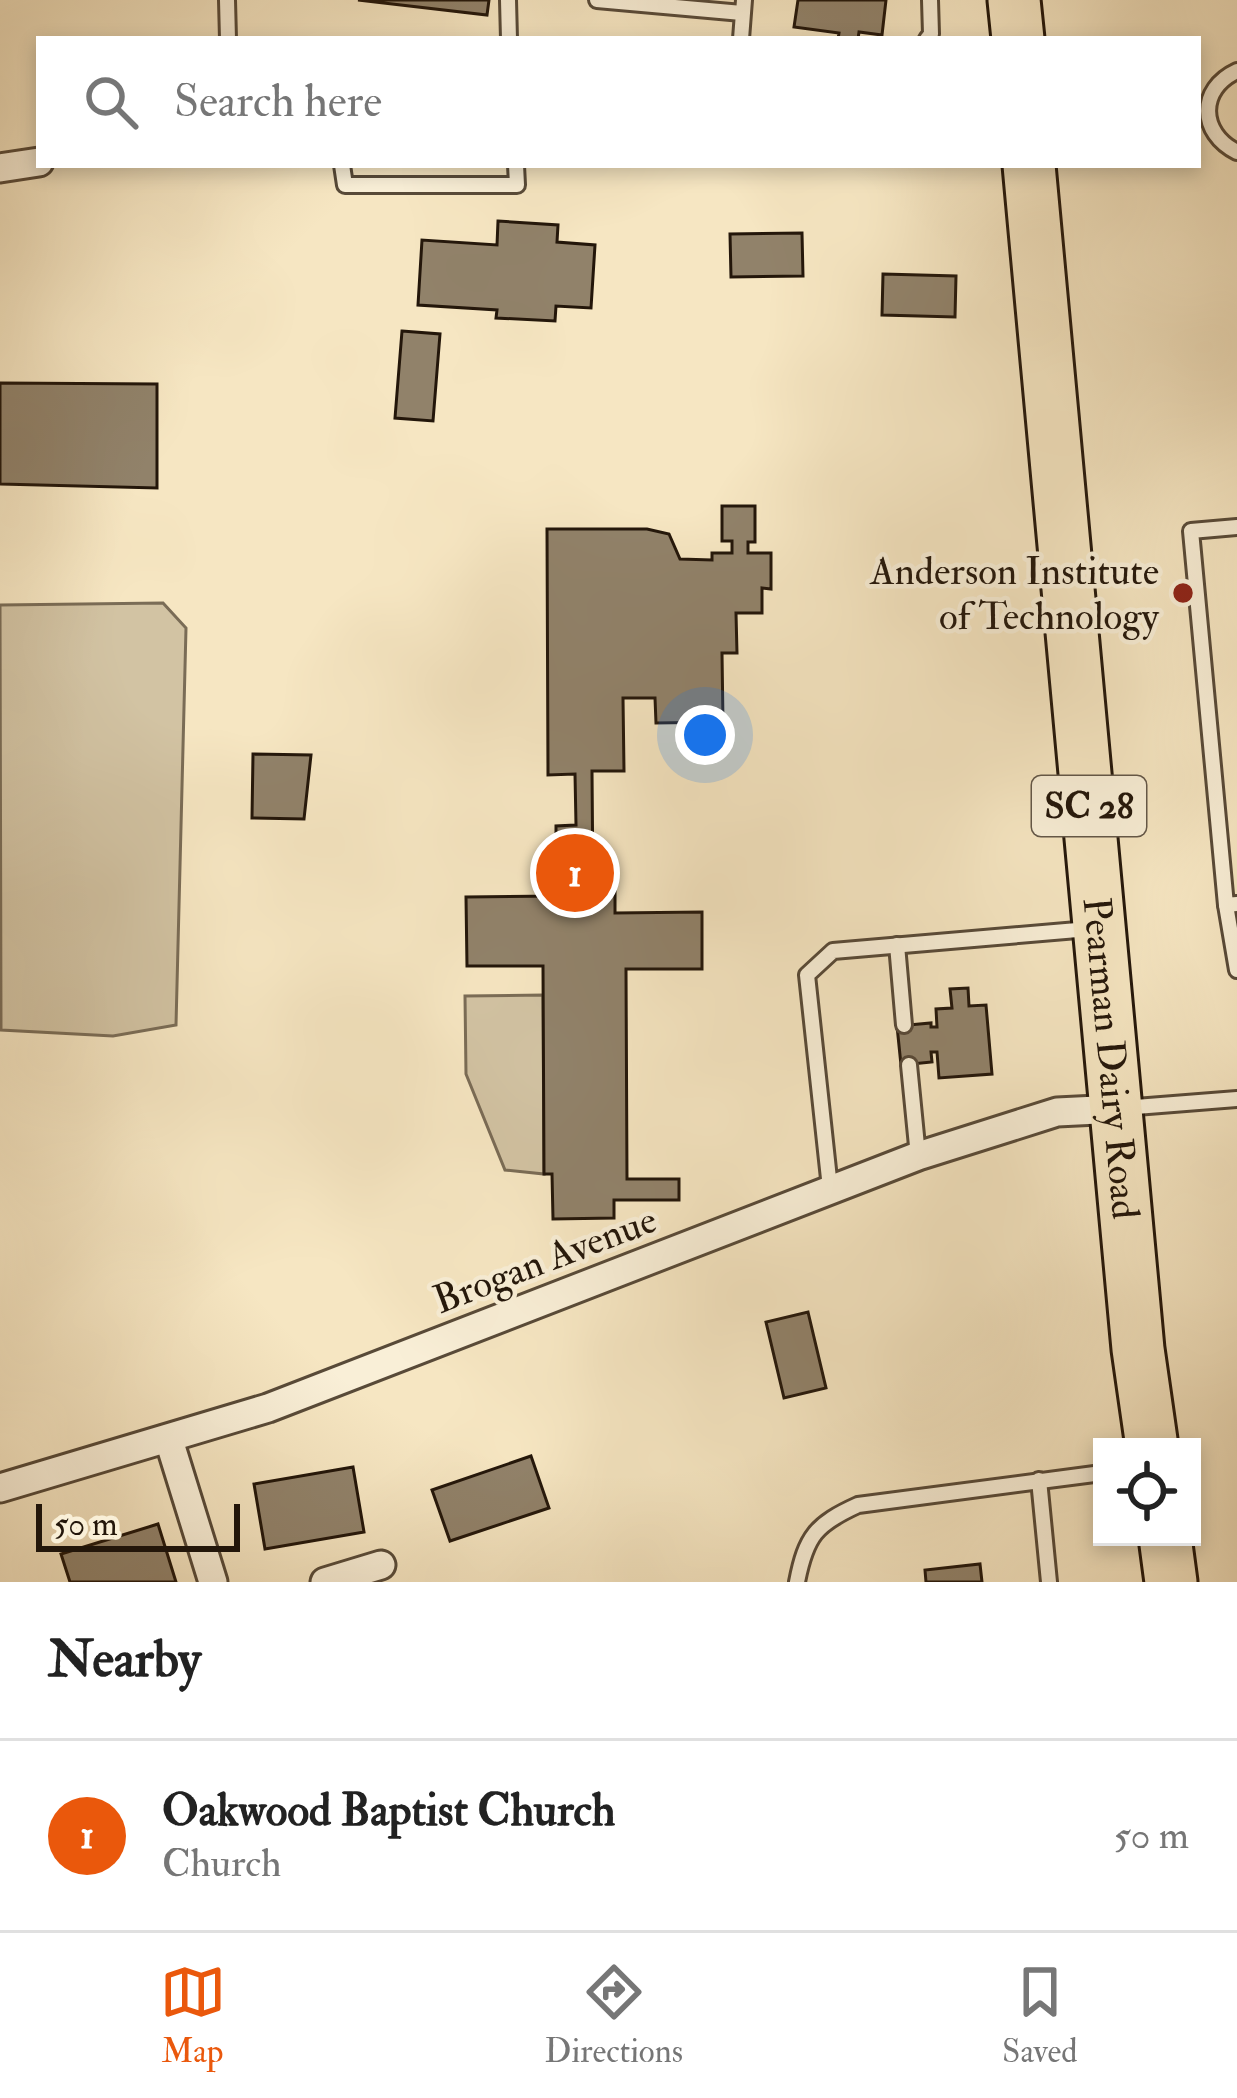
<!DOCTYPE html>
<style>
body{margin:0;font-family:"IM FELL Double Pica",serif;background:#f2f2f2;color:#222}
.controls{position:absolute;right:36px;bottom:36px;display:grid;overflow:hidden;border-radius:0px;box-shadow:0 6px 18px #0003}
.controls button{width:108px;height:108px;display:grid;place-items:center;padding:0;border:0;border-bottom:3px solid #e0e0e0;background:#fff;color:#222;font:60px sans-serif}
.scale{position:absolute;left:36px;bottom:30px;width:204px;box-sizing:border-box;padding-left:12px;border:6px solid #23160a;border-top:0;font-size:33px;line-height:42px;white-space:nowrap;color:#23160a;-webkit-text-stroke:9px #f9efd7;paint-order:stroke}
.you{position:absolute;left:705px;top:735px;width:42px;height:42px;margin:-30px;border:9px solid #fff;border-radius:50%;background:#1a73e8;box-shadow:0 0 0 18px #1a73e833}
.badge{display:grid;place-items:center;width:78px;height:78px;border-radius:50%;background:#ea580c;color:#fff;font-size:39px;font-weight:700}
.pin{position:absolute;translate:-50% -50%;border:6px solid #fff;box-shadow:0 3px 12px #0006}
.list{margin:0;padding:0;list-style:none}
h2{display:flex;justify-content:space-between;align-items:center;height:156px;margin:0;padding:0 48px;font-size:51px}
h2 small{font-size:39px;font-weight:400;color:#767676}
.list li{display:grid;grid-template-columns:78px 1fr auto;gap:36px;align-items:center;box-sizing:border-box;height:192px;padding:0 48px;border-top:3px solid #e0e0e0}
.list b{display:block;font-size:45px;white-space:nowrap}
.list p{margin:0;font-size:39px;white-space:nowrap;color:#767676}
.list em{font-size:39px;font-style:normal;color:#767676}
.icon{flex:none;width:66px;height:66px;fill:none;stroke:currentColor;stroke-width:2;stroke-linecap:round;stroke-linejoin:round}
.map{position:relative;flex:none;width:1237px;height:1582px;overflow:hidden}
.search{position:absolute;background:#fff;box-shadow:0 6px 18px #0003;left:36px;right:36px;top:36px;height:132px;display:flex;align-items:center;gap:30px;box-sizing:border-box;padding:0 42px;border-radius:0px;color:#767676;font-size:45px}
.sheet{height:348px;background:#fff}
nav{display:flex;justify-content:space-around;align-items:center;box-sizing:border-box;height:168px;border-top:3px solid #e0e0e0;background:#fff;font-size:33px;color:#767676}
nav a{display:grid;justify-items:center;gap:6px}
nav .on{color:#ea580c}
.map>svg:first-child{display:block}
</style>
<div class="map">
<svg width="1237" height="1582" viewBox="0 0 1237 1582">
<rect width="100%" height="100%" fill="#f6e6c2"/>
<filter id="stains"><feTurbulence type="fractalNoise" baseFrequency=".00167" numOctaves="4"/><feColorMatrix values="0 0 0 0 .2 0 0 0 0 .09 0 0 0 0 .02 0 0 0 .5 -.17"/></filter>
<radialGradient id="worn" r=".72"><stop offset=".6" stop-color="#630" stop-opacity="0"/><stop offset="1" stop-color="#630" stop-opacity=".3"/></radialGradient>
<!-- green -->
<g fill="#d2c3a3" stroke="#7a6c56" stroke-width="3">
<polygon points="163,603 186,628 176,1025 113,1036 1,1030 0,605"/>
<polygon points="543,995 544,1174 505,1170 466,1074 465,996"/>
</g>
<!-- building -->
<g fill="#91826a" stroke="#23160a" stroke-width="3">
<polygon points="358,0 489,0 487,15"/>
<polygon points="798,0 886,0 882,35 859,32 858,39 838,39 839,33 794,27"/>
<polygon points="498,221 558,225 557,242 595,245 591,308 556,306 555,321 496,318 497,310 418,305 422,240 497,245"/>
<polygon points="802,233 803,276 731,277 730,234"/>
<polygon points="883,274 956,276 955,317 882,315"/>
<polygon points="402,331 440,334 433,421 395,418"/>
<polygon points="0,383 157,384 157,488 0,484"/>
<polygon points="722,506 755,506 755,542 748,542 748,553 771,553 771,589 762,588 762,613 736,613 737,653 722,653 723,722 656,723 655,698 623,698 624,771 592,771 593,891 615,891 615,913 702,912 702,969 626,969 627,1179 679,1179 679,1200 614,1200 614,1218 553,1219 552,1174 544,1174 543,966 467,966 466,897 556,896 556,826 576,825 575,774 548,775 547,529 647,529 669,534 680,559 712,560 712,553 732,553 732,541 722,541"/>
<polygon points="253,754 311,755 304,819 252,818"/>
<polygon points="968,988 969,1006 986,1005 992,1074 939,1078 937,1052 931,1052 932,1062 901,1065 897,1026 931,1023 931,1027 937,1027 936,1009 952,1008 950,989"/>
<polygon points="808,1312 826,1388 784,1398 766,1322"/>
<polygon points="531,1456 549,1508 450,1541 432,1490"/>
<polygon points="353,1467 364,1532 265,1549 254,1484"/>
<polygon points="158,1524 176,1582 70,1582 61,1554"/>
<polygon points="980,1564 982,1582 926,1582 925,1570"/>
</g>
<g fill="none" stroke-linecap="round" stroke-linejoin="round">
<!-- lane casing -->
<g stroke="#584a38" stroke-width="20">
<g id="lane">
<polyline points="227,0 228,39"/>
<polyline points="508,0 509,39"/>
<polyline points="597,0 742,13"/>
<polyline points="741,39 744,0"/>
<polyline points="927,39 931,34 930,0"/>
<path d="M1237,71C1198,89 1199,133 1237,152"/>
<polyline points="342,165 345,185 517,185 516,165"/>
<polyline points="1237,527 1191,531 1226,905 1237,904"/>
<polyline points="1226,905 1237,970"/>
<polyline points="897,945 904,1025"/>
<polyline points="909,1065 918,1156"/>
<polyline points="1123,1108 1237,1099"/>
<polyline points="830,1188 807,975 833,951 1089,929"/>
<polyline points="1039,1480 1049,1582"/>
<path d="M797,1582C806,1536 816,1524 858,1505L1102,1473"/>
</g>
</g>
<!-- street casing -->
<g stroke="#584a38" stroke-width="33">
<g id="street">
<polyline points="0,168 39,162"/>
<polyline points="169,1440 213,1582"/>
<polyline points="0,1488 268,1408 918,1156 1057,1112 1118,1109"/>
<polyline points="325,1582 381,1565"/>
</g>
</g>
<!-- highway casing -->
<g stroke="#23160a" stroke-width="57">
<g id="highway">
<polyline points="1014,0 1018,39"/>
<path id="s1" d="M1029,165L1138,1349L1152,1447"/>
<polyline points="1165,1537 1171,1582"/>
</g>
</g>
<!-- lane -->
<use href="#lane" stroke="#f9efd7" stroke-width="14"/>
<!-- street -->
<use href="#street" stroke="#f9efd7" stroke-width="27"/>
<!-- highway -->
<use href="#highway" stroke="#f6e6c2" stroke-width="51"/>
</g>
<!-- markers -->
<circle fill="#8f2418" stroke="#f9efd7" stroke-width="4.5" cx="1183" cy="593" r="12"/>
<g text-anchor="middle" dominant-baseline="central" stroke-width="9" stroke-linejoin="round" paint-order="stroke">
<!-- shield labels -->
<rect fill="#f9efd7" stroke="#635748" stroke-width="3" x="1032" y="776" width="114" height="60" rx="9"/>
<g font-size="36" font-weight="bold" fill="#23160a">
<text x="1089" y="806">SC 28</text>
</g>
<!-- poi labels -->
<g font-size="39" fill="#23160a" stroke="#f9efd7" text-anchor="end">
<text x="1159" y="571">Anderson Institute<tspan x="1159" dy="45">of Technology</tspan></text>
</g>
<!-- street labels -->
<g font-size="39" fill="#23160a" stroke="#f9efd7">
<text stroke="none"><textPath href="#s1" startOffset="897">Pearman Dairy Road</textPath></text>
<text transform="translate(545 1260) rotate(-21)">Brogan Avenue</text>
</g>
</g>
<rect width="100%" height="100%" filter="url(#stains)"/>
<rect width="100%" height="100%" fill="url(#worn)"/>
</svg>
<div class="controls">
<button><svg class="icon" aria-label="locate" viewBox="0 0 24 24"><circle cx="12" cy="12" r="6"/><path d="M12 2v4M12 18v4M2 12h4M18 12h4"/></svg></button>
</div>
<div class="scale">50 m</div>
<div class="you"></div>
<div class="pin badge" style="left:575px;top:873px">1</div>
<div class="search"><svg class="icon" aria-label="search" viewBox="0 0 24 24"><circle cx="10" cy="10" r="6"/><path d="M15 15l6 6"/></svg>Search here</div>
</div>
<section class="sheet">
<h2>Nearby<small></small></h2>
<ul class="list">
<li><span class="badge">1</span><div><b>Oakwood Baptist Church</b><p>Church</p></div><em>50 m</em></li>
</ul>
</section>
<nav>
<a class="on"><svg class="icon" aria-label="map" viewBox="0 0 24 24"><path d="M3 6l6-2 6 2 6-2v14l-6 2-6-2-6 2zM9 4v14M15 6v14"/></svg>Map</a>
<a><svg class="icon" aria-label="directions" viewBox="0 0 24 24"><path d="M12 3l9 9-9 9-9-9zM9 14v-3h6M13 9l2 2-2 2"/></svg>Directions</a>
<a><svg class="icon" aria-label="saved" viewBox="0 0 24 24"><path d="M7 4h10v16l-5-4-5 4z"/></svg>Saved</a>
</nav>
